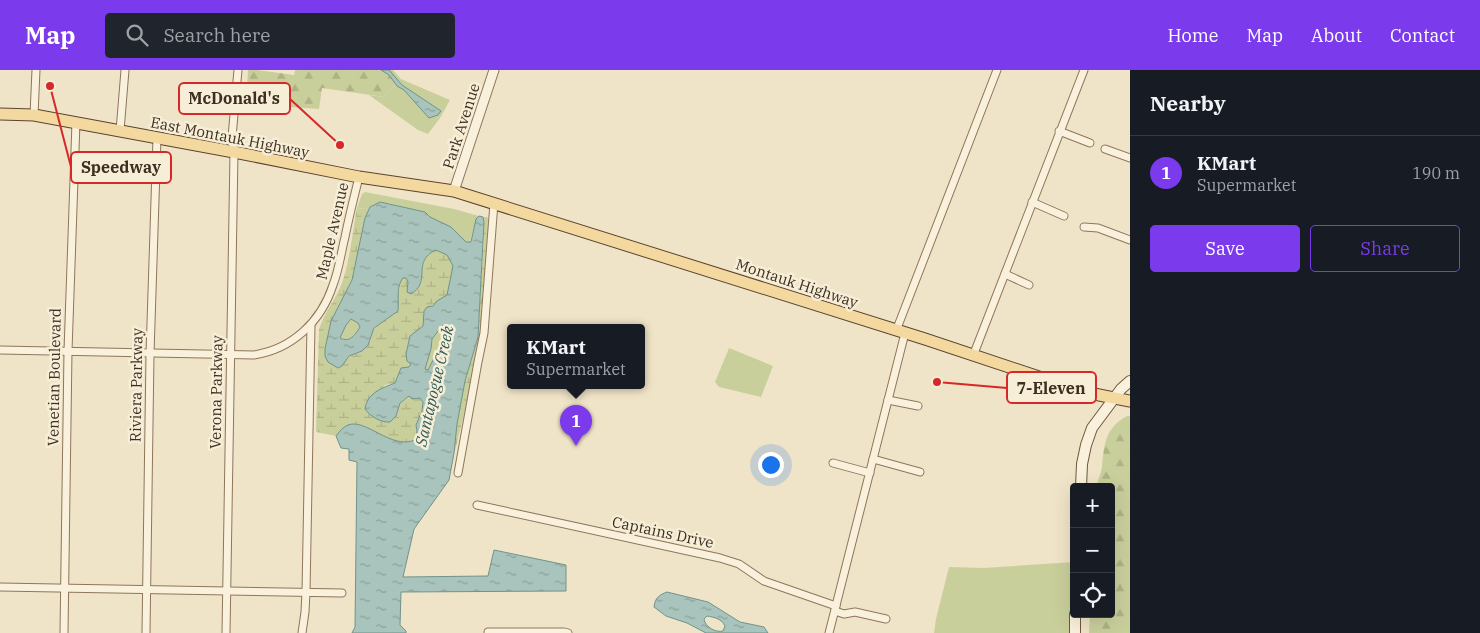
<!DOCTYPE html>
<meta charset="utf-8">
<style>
body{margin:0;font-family:"IBM Plex Serif",serif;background:#20242c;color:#f1f3f6}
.controls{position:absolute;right:15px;bottom:15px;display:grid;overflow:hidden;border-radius:5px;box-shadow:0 5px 20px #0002}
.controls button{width:45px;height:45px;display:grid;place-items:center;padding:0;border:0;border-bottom:1px solid #363941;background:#171b24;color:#f1f3f6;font:25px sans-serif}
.you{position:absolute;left:770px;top:394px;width:18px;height:18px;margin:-12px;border:4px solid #fff;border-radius:50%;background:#1a73e8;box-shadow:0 0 0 8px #1a73e833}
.badge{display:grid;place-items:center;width:32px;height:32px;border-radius:50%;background:#7c3aed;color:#fff;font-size:16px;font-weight:700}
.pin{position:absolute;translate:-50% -41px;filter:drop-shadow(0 1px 2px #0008)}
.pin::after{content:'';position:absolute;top:26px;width:18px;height:15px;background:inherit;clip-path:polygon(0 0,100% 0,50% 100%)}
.popup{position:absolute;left:507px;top:254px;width:138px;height:65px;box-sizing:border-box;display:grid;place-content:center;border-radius:5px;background:#171b24;filter:drop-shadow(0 1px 4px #0005);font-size:16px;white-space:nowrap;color:#9ea1a6}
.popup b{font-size:19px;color:#f1f3f6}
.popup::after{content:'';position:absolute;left:50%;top:100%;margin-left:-10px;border:10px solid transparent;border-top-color:#171b24}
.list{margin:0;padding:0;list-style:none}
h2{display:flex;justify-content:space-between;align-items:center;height:65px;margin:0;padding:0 20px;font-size:21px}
h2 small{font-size:16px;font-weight:400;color:#9ea1a6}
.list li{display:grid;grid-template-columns:32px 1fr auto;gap:15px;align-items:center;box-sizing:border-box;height:75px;padding:0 20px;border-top:1px solid #363941}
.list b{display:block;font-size:19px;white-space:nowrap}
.list p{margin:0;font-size:16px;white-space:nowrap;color:#9ea1a6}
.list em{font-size:16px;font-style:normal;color:#9ea1a6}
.actions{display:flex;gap:10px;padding:15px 20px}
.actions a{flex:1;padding:11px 0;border:1px solid #7c3aed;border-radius:5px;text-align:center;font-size:18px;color:#7c3aed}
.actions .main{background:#7c3aed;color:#fff}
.icon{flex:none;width:28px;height:28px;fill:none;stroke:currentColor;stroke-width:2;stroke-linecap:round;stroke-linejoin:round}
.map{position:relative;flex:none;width:1130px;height:563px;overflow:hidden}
header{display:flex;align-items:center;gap:30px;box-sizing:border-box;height:70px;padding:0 25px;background:#7c3aed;color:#fff}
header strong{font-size:24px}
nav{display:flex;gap:28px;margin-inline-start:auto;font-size:18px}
.search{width:350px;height:45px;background:#20242c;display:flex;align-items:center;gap:12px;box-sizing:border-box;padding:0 18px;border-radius:5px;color:#9ea1a6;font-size:19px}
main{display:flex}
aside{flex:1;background:#171b24}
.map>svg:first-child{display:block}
</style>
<header>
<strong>Map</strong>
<div class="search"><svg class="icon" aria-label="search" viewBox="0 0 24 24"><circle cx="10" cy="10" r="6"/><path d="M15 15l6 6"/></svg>Search here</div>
<nav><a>Home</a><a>Map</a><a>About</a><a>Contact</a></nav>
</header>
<main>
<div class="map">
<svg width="1130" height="563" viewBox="0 0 1130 563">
<defs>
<pattern id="forest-firs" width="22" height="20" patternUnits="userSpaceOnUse" patternTransform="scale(1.25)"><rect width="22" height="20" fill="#c9cf9b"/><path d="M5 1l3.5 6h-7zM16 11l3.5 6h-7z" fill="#aeb285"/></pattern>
<pattern id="wetland-marsh" width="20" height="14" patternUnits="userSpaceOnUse" patternTransform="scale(1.25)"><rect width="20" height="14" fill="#c9cf9b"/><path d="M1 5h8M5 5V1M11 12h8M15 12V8" fill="none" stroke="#aeb285"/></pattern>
<pattern id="water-ripples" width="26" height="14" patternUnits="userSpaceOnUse" patternTransform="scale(1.25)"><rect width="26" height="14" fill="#a9c4bc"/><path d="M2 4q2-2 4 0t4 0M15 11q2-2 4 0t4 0" fill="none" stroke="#8ba098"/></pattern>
</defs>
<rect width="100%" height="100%" fill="#f0e4c8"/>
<!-- green -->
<g fill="#c9cf9b">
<polygon points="401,9 450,30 440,48 428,64 418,60 369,25 384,27"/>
<polygon points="365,122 454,139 479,146 476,149 470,173 466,172 451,157 430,147 388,133 370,137 366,139 357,138 362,124"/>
<path d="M351,249L358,253L360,257C355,265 350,273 340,268L346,255Z"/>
<polygon points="442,256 446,256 449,259 428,300 425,299 431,279 432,269"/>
<polygon points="729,278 773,296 761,327 719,317 715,312"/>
<polygon points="1074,492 1074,544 1075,563 934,563 936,549 949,497 984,498"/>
</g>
<!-- forest -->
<g fill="url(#forest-firs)">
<polygon points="248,0 257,0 294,5 295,0 393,0 401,9 384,27 322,18 319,39 246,34"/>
<path d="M1127,346H1130V563H1089L1090,544H1111V417H1096C1098,410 1101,404 1102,397C1104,375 1105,358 1127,346Z"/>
</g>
<!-- wetland -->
<g fill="url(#wetland-marsh)">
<path d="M370,137L365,148L352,210L331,251L346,290C351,283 358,285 363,280C371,275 370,265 375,258C378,253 384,251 388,249L399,223L400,211L403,208H406L408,212L407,219L421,211C423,196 421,187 436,180L447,185L453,196L448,225L424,241L423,256L410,266L406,284L412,294L409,297H405L398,304L395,313L385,315L368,343L380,350L390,352C398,343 397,332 409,326L416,329L420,328L423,332L422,341L416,355L417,361L415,371C391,380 366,348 348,355C343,357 339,362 336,366L316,362L319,260C323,245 333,233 340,218C350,194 352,163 357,138L366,139Z"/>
<polygon points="483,147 487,147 489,150 482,264 469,324 452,393 457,354 465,311 478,267 484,166 484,152"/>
</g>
<!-- water -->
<g fill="url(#water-ripples)" stroke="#6f938a" fill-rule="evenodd">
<polygon points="381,0 389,0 402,15 441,41 438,45 429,48 404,20 397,16 389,5"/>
<path d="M380,132L425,142L430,147L451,157L466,172H471L476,149L479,146L483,147L484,152L478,267L465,311L457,354L454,383L449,410L414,459L403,507L488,506L494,480L566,495V521L401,522L400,555L406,561V563H352L355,557L357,392L349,390V379L341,378L336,366C339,362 343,357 348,355C366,348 391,380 415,370L417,361L416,355L422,341L423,332L420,328L412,329L409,326C405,328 404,331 400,333L396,346L390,352C381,353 370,346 365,339C367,323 382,318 395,313L401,298L409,297L411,294L407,291L406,284L410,266L423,256L424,241L427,237L433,236L437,231L447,225L453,196L447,185L436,180C411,191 432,212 411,224L407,222L408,212L406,208H403C396,216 399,231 398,241L374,258L368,275L362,281L349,286L342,296L338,298L328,292L325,286V279L331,251L352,210L365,148L370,137ZM351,249L358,253L360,257C355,265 350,273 340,268L346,255ZM442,256H446L449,259L430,296L428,300L425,299L431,279L432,269Z"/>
<path d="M667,522L708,532L740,552L764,557L768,563H706L687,553L666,546L654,537C655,528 659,525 667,522ZM707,546C714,547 722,549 725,556L723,561C716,563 705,557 704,549Z"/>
</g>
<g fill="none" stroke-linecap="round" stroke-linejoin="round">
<!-- minor casing -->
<g stroke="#8d765c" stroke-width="9">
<g id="minor">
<polyline points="34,45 36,0"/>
<polyline points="120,61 125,0"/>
<polyline points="1059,61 1090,73"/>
<polyline points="1105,79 1130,88"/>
<polyline points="1032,132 1064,146"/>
<polyline points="1084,157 1098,158 1130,170"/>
<polyline points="1005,204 1029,215"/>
<polyline points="896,261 997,0"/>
<path d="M0,280L254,285C292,279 321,252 333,215C339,200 341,183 345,167C349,147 354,127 359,107"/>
<polyline points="973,286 1084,0"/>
<polyline points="888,330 918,336"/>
<polyline points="873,389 920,402"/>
<polyline points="833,393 870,403"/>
<polyline points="458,403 478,292 484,263 494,133"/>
<polyline points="477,435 720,488 739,494 764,511 836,536"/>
<polyline points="0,517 342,523"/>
<polyline points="835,541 844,544 855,542 886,549"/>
<polyline points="488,562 564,562 568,563"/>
<polyline points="64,563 68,281 76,52"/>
<polyline points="146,563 150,284 157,68"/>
<polyline points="226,563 234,82 232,67 238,0"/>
<polyline points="302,563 305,542 306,522 311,255"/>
<polyline points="829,563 905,263"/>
</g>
</g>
<!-- tertiary casing -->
<g stroke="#8d765c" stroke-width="11">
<polyline id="tertiary" points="454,121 494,0"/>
</g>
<!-- secondary casing -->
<g stroke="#6f573f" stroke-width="12">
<g id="secondary">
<polyline points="1081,417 1082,394 1086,375 1092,358 1121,319 1130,311"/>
<polyline points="1075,563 1075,544"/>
</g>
</g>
<!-- primary casing -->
<g stroke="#5b4430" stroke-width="13">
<polyline id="primary" points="0,44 34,45 234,82 359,107 454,121 925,269 1084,322 1130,331"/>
</g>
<!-- minor -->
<use href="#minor" stroke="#faf1dc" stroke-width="7"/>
<!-- tertiary -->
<use href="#tertiary" stroke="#faf1dc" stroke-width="9"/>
<!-- secondary -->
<use href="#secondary" stroke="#faf1dc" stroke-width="10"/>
<!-- primary -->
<use href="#primary" stroke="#f3d9a0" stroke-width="11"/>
</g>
<g text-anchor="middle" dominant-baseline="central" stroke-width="5" stroke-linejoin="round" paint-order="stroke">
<!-- street labels -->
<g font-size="15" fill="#3d2e20" stroke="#f7eed8">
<text transform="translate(461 56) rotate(-72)">Park Avenue</text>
<text transform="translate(230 67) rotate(11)">East Montauk Highway</text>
<text transform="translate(332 161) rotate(-77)">Maple Avenue</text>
<text transform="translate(797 213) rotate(18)">Montauk Highway</text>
<text transform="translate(54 307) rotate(-89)">Venetian Boulevard</text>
<text transform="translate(136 315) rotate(-89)">Riviera Parkway</text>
<text transform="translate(216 322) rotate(-89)">Verona Parkway</text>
<text transform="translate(663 462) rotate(12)">Captains Drive</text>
</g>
<!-- water labels -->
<g font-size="16" font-style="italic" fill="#2f5d5a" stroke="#f7eed8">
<text transform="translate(434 316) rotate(-77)">Santapogue Creek</text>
</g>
</g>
<!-- callouts -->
<path fill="none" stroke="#d62828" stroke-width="2" d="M340 75L290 29M50 16L71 97M937 312L1007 318"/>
<g fill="#d62828" stroke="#f7eed8" stroke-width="2">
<circle cx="340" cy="75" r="5"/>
<circle cx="50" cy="16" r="5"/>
<circle cx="937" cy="312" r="5"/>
</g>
<g fill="#f7eed8" stroke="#d62828" stroke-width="2">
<rect x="179" y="13" width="111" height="31" rx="5"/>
<rect x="71" y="82" width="100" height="31" rx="5"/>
<rect x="1007" y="302" width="89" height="31" rx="5"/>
</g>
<g font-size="16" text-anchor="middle" font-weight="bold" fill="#3d2e20">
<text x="234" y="34">McDonald's</text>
<text x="121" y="103">Speedway</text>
<text x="1051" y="324">7-Eleven</text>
</g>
</svg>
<div class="controls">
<button>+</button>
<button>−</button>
<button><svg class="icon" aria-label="locate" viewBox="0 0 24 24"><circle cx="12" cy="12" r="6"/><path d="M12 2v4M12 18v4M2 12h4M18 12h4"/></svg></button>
</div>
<div class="you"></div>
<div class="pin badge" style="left:576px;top:376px">1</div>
<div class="popup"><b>KMart</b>Supermarket</div>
</div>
<aside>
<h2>Nearby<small></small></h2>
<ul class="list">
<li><span class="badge">1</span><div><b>KMart</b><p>Supermarket</p></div><em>190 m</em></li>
</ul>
<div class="actions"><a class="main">Save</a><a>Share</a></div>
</aside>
</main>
